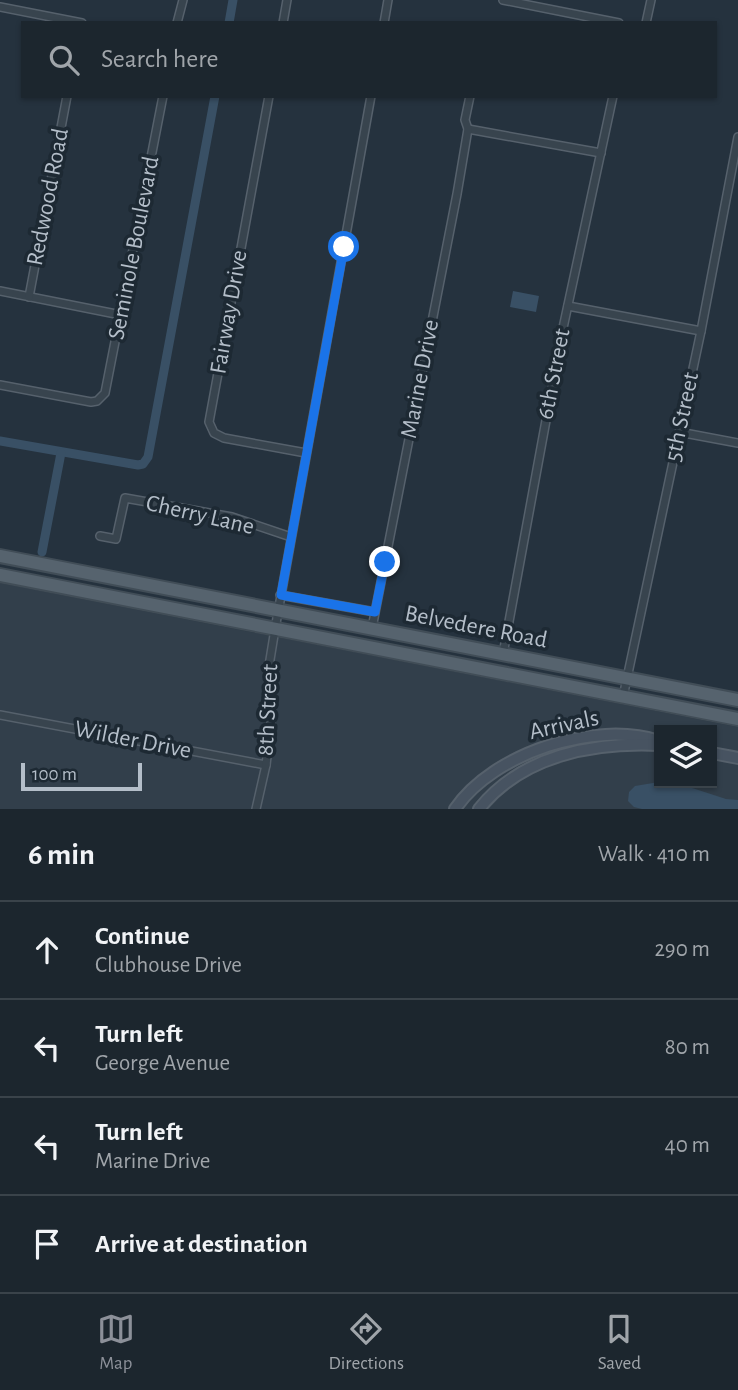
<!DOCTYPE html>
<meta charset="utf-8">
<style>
body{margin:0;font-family:"Alegreya Sans",sans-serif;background:#252e36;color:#f1f3f6}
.controls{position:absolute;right:21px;bottom:21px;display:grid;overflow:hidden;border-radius:0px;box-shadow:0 2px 5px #0004}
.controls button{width:63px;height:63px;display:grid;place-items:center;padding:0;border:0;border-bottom:2px solid #3a434a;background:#1c262e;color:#f1f3f6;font:35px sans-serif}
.scale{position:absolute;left:21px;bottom:18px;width:121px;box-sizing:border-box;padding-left:7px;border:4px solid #b4bec9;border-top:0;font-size:19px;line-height:24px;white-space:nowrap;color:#b4bec9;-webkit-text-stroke:5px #1d2933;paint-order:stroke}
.stop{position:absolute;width:21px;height:21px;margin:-16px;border:5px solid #1a73e8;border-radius:50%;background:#fff}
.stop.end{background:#1a73e8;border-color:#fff;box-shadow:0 2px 7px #0008}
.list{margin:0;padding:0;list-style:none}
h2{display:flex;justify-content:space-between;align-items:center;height:91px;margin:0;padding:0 28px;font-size:30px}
h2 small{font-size:23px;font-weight:400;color:#a0a5aa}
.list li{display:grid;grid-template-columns:46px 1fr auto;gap:21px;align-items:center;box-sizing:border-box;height:98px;padding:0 28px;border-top:2px solid #3a434a}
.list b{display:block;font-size:26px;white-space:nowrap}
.list p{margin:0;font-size:23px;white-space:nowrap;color:#a0a5aa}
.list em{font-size:23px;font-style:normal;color:#a0a5aa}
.icon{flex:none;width:38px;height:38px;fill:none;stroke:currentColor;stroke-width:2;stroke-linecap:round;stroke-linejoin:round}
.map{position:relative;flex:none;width:738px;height:809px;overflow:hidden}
.search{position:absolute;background:#1c262e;box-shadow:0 2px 5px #0004;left:21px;right:21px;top:21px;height:77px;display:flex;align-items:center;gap:18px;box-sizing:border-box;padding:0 24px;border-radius:0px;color:#a0a5aa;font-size:26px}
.sheet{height:483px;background:#1c262e}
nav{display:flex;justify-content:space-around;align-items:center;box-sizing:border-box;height:98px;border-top:2px solid #3a434a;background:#1c262e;font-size:19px;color:#a0a5aa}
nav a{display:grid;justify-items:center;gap:4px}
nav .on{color:#8c9099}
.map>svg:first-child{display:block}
</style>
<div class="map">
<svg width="738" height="809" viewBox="0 0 738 809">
<rect width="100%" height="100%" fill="#25323e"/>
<!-- airport -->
<path fill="#323f4b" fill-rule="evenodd" d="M0,583L738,727V809H0ZM659,730H712V783H659Z"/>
<!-- water -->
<g fill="#395065">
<polygon points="513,291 539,296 536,312 510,307"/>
<polygon points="659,782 686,786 726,799 738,800 738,809 642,809 634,807 628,801 629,792 635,786"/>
</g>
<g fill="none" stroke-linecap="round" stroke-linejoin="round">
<!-- canal -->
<g stroke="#395065" stroke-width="9">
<polyline points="229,23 233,0"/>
<polyline points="0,441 138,465 143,464 148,457 215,96"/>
<polyline points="42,552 61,453"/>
</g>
<!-- street casing -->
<g stroke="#56616c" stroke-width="10">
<g id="street">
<polyline points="503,0 619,23"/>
<polyline points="0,7 82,23"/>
<polyline points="177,23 183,0"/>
<polyline points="283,23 287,0"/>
<polyline points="384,23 388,0"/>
<polyline points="646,23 651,0"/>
<polyline points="269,96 209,422 214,433 224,438 306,453"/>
<polyline points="468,129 601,153"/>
<polyline points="0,291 121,315"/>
<polyline points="29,297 67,96"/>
<polyline points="568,306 701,331"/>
<polyline points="0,385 91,402 97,401 105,393 163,96"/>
<polyline points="679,432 738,443"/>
<polyline points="100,536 116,539 125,498 232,517 291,537"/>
<polyline points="280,595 375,612"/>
<polyline points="372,628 457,194 468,129 465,120 470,96"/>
<polyline points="503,654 563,328 613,96"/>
<polyline points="623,697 701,331 738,137"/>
<polyline points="0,715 266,765"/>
<polyline points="256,809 266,765 272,714 268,672 275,629 371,96"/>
</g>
</g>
<!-- secondary casing -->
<g stroke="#56616c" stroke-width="14">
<g id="secondary">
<polyline points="712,753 738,758"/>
<path d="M455,809C493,753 595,720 659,741"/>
<path d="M479,809C522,755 594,742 659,745"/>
</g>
</g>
<!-- primary casing -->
<g stroke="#414d57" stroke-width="16">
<g id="primary">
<polyline points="0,556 738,700"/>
<polyline points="0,575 738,719"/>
</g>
</g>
<!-- street -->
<use href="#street" stroke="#38444e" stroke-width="7"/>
<!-- secondary -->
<use href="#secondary" stroke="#475361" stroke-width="10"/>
<!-- primary -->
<use href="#primary" stroke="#56636e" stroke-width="12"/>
</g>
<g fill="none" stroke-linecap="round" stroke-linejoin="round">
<!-- route -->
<polyline stroke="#1a73e8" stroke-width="9" points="344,247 281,595 375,612 385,562"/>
</g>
<g text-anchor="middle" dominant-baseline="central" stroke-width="7" stroke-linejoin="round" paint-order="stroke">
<!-- street labels -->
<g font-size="24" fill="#b4bec9" stroke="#1d2933">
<text transform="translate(48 197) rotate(-79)">Redwood Road</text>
<text transform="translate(134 248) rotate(-79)">Seminole Boulevard</text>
<text transform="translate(229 312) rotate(-80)">Fairway Drive</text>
<text transform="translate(554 374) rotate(-79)">6th Street</text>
<text transform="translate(420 379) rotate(-79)">Marine Drive</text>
<text transform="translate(682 417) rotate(-78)">5th Street</text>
<text transform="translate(200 515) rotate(13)">Cherry Lane</text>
<text transform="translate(476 627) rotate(11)">Belvedere Road</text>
<text transform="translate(268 710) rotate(-87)">8th Street</text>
<text transform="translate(564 725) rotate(-12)">Arrivals</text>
<text transform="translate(133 740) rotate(11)">Wilder Drive</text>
</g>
</g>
</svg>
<div class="controls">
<button><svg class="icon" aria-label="layers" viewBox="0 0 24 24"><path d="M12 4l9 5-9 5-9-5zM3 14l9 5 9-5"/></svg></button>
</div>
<div class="scale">100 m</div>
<div class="stop" style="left:344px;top:247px"></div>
<div class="stop end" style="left:385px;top:562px"></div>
<div class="search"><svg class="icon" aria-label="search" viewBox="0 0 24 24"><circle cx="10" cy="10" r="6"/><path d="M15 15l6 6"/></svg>Search here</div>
</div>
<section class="sheet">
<h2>6 min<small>Walk · 410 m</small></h2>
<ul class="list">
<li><svg class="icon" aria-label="ahead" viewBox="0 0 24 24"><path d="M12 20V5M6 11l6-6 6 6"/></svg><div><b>Continue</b><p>Clubhouse Drive</p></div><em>290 m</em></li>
<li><svg class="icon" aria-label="left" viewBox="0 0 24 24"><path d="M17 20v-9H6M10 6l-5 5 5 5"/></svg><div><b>Turn left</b><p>George Avenue</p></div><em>80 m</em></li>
<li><svg class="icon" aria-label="left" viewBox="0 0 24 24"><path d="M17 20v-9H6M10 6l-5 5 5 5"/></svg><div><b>Turn left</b><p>Marine Drive</p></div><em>40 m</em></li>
<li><svg class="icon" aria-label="arrive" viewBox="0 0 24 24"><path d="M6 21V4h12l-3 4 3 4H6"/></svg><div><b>Arrive at destination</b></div></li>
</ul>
</section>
<nav>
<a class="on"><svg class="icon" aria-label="map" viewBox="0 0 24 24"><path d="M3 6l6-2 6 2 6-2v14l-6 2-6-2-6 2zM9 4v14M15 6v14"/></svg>Map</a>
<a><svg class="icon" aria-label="directions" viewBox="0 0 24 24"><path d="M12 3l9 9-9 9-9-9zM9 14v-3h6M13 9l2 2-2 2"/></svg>Directions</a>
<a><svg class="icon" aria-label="saved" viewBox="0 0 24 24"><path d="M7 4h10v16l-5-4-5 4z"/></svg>Saved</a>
</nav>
